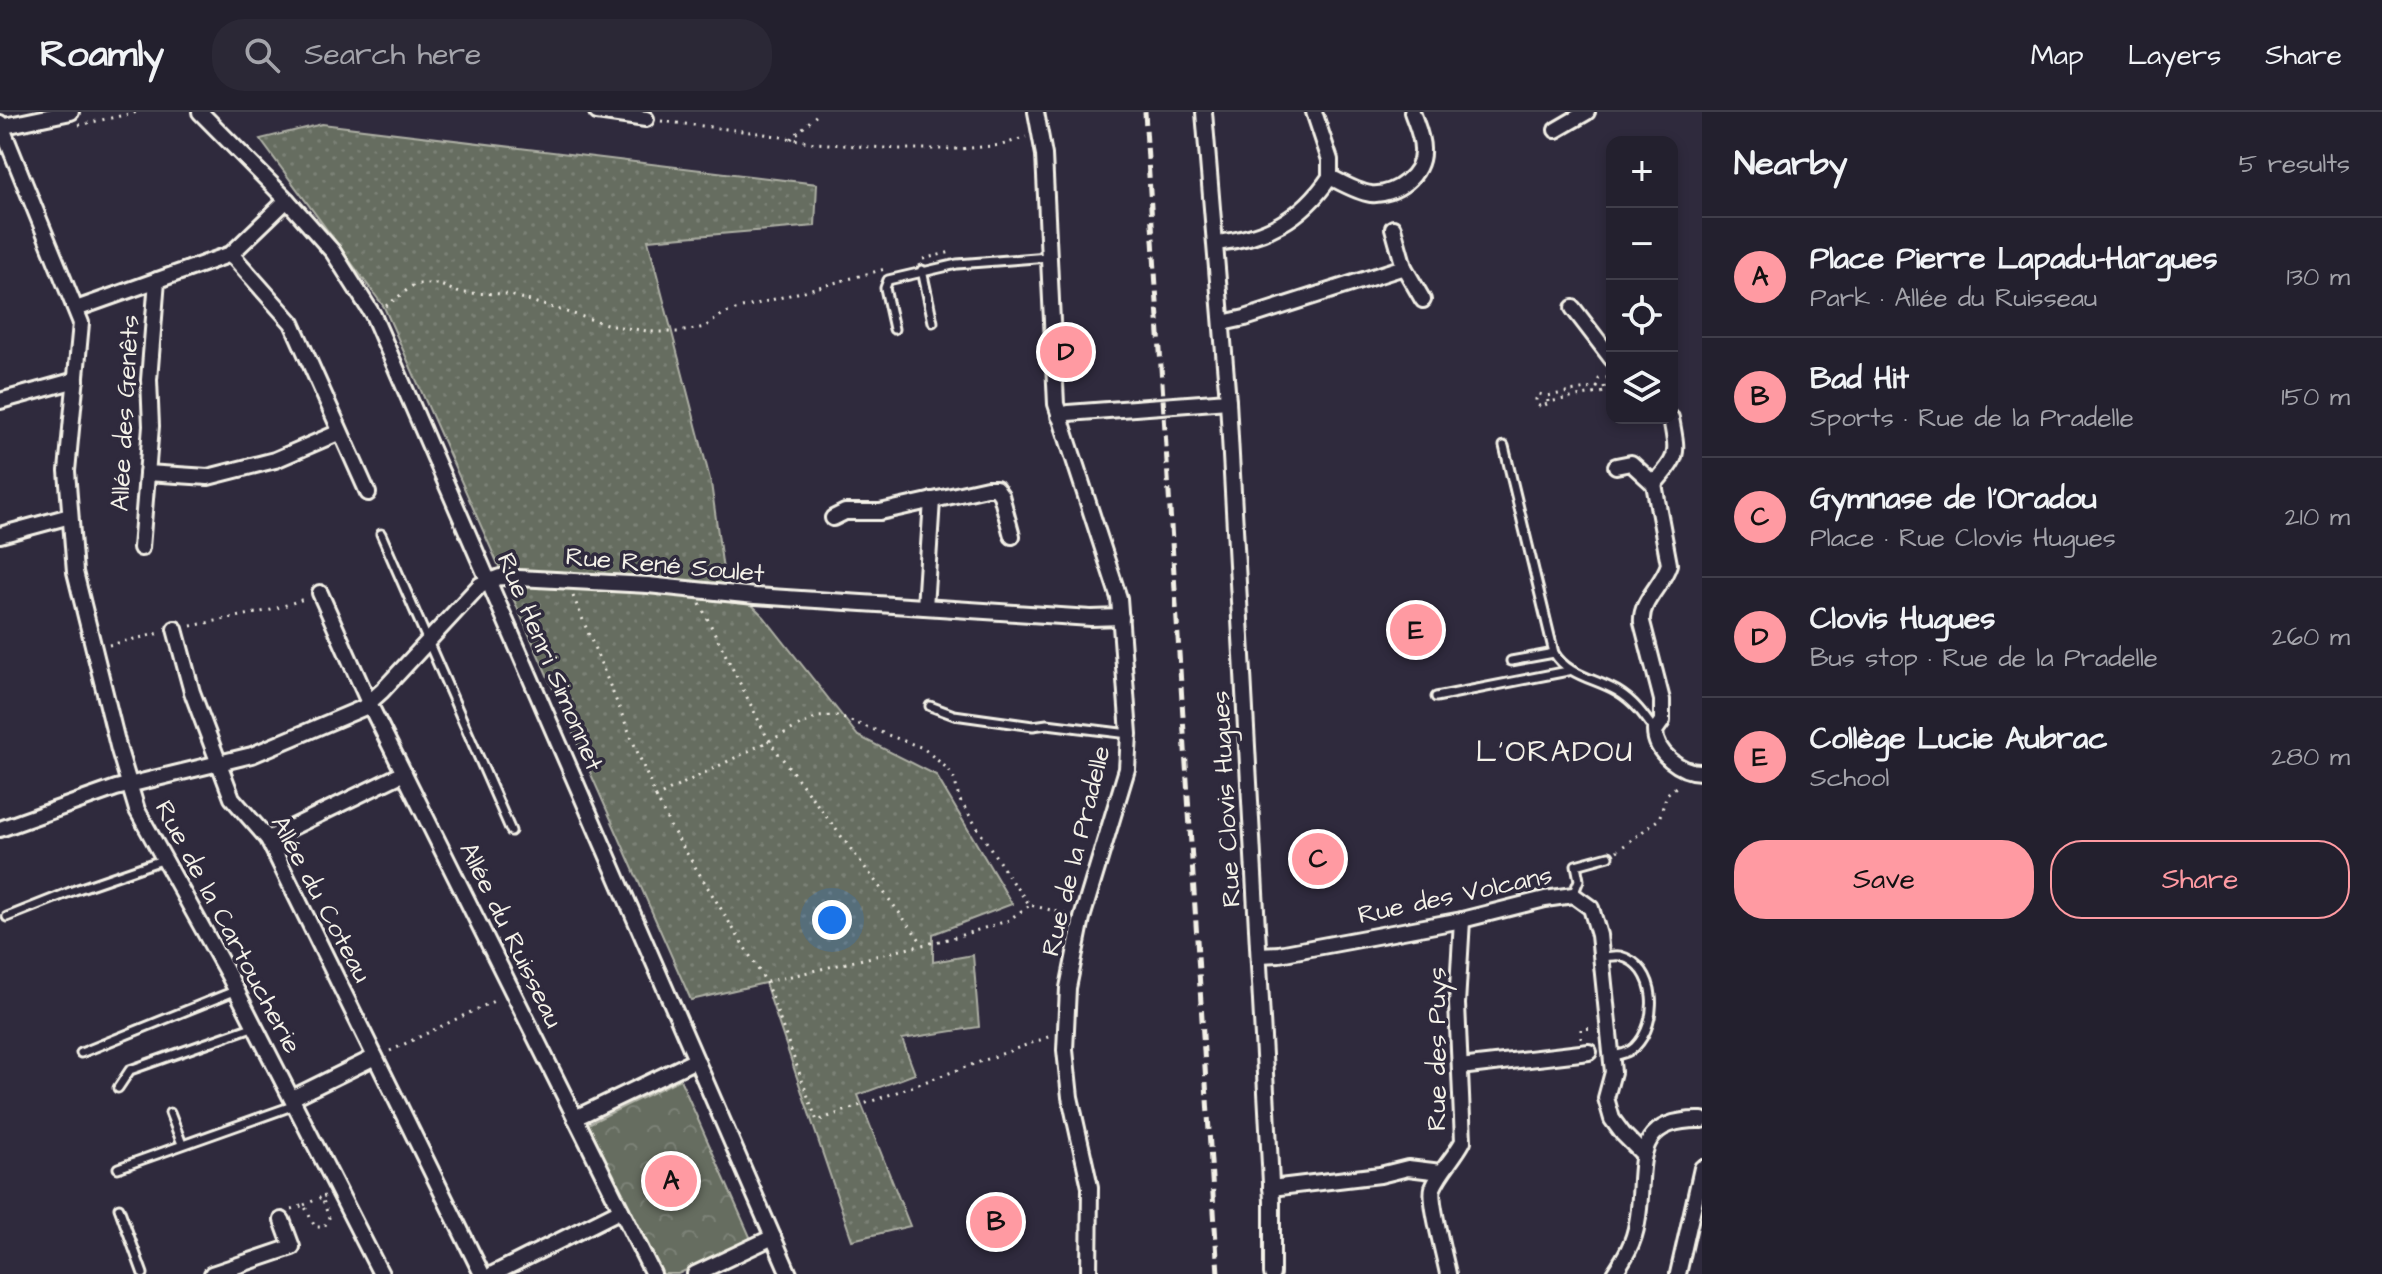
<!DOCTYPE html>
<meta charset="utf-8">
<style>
body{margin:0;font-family:"Architects Daughter",sans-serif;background:#2b2836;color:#f1f3f6}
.controls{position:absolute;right:24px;top:24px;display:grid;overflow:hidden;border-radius:16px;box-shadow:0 4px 12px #0003}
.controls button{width:72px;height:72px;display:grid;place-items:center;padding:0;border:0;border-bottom:2px solid #403e4a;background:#23202e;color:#f1f3f6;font:40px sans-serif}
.you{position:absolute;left:832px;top:808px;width:28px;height:28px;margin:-20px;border:6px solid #fff;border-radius:50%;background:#1a73e8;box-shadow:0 0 0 12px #1a73e833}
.badge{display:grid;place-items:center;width:52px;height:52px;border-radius:50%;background:#ff9aa2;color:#111;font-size:26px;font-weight:700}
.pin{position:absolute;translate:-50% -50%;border:4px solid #fff;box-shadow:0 2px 8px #0006}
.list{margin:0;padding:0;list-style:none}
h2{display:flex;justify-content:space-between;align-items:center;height:104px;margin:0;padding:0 32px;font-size:34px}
h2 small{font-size:26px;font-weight:400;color:#a3a3aa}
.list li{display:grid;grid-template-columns:52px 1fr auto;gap:24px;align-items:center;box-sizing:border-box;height:120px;padding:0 32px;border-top:2px solid #403e4a}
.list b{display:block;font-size:30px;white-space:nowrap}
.list p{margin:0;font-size:26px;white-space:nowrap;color:#a3a3aa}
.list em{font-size:26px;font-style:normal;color:#a3a3aa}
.actions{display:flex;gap:16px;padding:24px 32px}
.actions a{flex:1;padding:18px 0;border:2px solid #ff9aa2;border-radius:32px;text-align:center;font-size:28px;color:#ff9aa2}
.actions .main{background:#ff9aa2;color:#111}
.icon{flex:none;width:44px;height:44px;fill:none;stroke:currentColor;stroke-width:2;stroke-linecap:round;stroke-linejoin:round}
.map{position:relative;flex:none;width:1702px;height:1162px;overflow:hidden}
header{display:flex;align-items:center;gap:48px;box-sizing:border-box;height:112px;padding:0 40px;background:#23202e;border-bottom:2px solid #403e4a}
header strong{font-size:38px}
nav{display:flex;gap:44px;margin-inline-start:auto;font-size:28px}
.search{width:560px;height:72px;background:#2b2836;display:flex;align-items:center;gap:20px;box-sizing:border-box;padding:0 28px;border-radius:32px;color:#a3a3aa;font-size:30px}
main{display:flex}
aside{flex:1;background:#23202e}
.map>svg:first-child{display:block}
</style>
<header>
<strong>Roamly</strong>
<div class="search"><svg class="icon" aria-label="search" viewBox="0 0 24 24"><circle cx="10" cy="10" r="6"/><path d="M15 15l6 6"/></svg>Search here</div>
<nav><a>Map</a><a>Layers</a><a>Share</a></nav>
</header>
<main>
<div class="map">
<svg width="1702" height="1162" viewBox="0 0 1702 1162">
<defs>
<pattern id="park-crowns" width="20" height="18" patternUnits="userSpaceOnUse" patternTransform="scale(2)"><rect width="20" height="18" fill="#666d60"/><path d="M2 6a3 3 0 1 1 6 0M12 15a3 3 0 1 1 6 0" fill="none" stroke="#7c8277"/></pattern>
<pattern id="garden-dots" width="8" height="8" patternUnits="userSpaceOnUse" patternTransform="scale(2)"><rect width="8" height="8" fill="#666d60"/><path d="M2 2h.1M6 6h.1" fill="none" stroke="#7c8277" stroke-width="1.8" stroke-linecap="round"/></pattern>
</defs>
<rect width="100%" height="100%" fill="#2f2a3d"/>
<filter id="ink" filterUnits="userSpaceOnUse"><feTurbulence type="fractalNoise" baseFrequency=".0125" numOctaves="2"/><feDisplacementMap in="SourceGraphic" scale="16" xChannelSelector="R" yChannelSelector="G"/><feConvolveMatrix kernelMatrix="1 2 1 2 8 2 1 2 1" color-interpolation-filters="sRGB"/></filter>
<g filter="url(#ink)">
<!-- park -->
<polygon fill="url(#park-crowns)" stroke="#adafa4" stroke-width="2" points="680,967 751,1127 678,1162 660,1162 588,1012"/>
<!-- garden -->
<polygon fill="url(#garden-dots)" stroke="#adafa4" stroke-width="2" points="322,12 817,72 815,114 648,128 711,371 724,465 764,505 858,624 936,663 1012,792 933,822 933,850 973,843 979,915 902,927 915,962 858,983 910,1114 852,1128 765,871 691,888 384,195 260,27"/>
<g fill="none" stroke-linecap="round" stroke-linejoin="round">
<!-- lane casing -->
<g stroke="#f4f1e8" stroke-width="13">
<g id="lane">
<polyline points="922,158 933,210"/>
<polyline points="894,217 885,176 888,168 957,152 1048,145"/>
<polyline points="1504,334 1554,541"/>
<polyline points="381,422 511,719"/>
<path d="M1511,549L1554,541C1568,564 1594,566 1617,579C1634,589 1644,603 1655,619"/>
<polyline points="1436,585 1568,559"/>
<polyline points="930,594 954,603 1033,614 1047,612 1129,622"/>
<polyline points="1573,783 1579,768 1576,753 1609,744"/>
<polyline points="7,805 75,778 162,748"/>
<path d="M1601,845C1607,845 1615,843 1620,844C1659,854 1659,911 1635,935C1629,941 1619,943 1611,944"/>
<polyline points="81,941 237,878"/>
<polyline points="118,976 130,958 255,914"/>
<polyline points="170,1001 182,1032"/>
<polyline points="118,1056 295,993"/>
<polyline points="119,1096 143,1162"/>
</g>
</g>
<!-- street casing -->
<g stroke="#f4f1e8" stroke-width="20">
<g id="street">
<polyline points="200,0 287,88 333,140 373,203 789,1162"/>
<polyline points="597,0 646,7"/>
<polyline points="1036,0 1044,43 1056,292 1119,486 1129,622 1127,657 1082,806 1068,876 1065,938 1070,985 1090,1075 1089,1162"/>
<polyline points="1204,0 1228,289 1272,1089 1272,1162"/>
<polyline points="1314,0 1330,48 1330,65"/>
<polyline points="0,11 81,211 67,359 75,460 119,638 137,698 229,864 381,1162"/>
<polyline points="0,15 71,0"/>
<polyline points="1556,18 1587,0"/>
<polyline points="1393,116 1404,155 1423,188"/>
<path d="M1216,131C1265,126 1302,107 1330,65C1342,71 1357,80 1371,82C1395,84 1424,63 1422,37C1422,24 1416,12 1412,0"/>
<polyline points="231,142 292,211 368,381"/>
<polyline points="1573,196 1612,247"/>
<polyline points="76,197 231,142 287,88"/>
<polyline points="1222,211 1245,206 1404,155"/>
<polyline points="0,289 76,268"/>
<polyline points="1059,304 1068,301 1228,289"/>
<path d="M1671,306C1678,344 1679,343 1654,372L1669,452C1663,473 1640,489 1642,510L1662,588V609L1655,619C1655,641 1681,661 1702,660"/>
<polyline points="1616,354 1631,351 1654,372"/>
<polyline points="147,361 208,365 275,348 340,320"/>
<polyline points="833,406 845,400 880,400 987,376 996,376 1001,383 1012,424"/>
<polyline points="0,423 70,404"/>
<polyline points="141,436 151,314 149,268 157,168"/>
<polyline points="320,481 369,591 653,1162"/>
<polyline points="925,495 932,388"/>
<polyline points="175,517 192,580 232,686 268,727 482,1162"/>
<polyline points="0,717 116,676 252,643 363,596 382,579 480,473 500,465 648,473 755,484 1091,506 1121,505"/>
<polyline points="268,727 404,661"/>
<polyline points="1259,843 1279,842 1462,808 1545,787 1573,783 1591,796 1599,823 1613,960 1606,986 1612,1007 1623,1022 1642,1041"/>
<polyline points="1460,955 1589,940"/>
<polyline points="292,986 375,945"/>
<polyline points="575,1006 696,948"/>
<polyline points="1271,1076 1380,1063 1408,1056 1441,1060"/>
<polyline points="212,1162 292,1135 282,1108"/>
<polyline points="493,1162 621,1098"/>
<polyline points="695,1162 773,1125"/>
<path d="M1448,1162C1445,1146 1429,1088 1433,1076C1440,1059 1454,1046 1463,1029L1457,892L1462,808"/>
<path d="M1614,1162C1625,1145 1634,1131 1637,1111C1647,1060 1626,1006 1702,1008"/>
<polyline points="1678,1162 1702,1056"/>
</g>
</g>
<!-- path -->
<g stroke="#f4f1e8" stroke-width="3" stroke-dasharray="2 6" stroke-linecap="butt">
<polyline points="661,9 759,21 815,31 899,37 960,37 1002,33 1026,25"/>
<polyline points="79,13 138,0"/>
<polyline points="791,27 820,0"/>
<polyline points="923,147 951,140"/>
<polyline points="386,194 415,172 438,172 460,181 507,182 613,214 654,220 679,220 705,215 723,202 742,196 885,157"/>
<polygon points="1604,274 1605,280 1548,290 1547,284"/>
<polyline points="1597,276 1599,267 1612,265"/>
<polyline points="1547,292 1541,295 1536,292 1536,287 1539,282 1547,284"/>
<polyline points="573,484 656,685 817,605 837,604 923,636 949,658 955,669 959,687 1012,770 1030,793 1067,802"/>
<polyline points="700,492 769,629 923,832"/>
<polyline points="191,514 271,498 307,486"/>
<polyline points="109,533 160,521"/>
<polyline points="656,685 670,714 766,870 952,826 1007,809 1030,793"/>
<polyline points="1617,739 1659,707 1667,682 1676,675 1677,670"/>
<polyline points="766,870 817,1009 1051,924"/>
<polyline points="1581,927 1581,917 1594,916"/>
<polyline points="390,939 498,887"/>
<polyline points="304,1093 322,1085"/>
<polyline points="292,1097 304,1093 315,1115 324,1115 329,1106 322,1085 325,1084"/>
</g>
<!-- lane -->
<use href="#lane" stroke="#2f2a3d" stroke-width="7"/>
<!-- street -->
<use href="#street" stroke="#2f2a3d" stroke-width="14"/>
<!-- rail -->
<polyline stroke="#f4f1e8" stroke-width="5" stroke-dasharray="12 6" stroke-linecap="butt" points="1145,0 1218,1162"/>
</g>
</g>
<g text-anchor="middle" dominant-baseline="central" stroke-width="7" stroke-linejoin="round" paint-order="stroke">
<!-- street labels -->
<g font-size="26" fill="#f4f1e8" stroke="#2f2a3d">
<text transform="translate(125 301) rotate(-87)">Allée des Genêts</text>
<text transform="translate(665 453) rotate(5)">Rue René Soulet</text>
<text transform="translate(550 550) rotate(67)">Rue Henri Simonnet</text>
<text transform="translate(1226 687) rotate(-93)">Rue Clovis Hugues</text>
<text transform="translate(1076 739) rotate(-76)">Rue de la Pradelle</text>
<text transform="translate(1455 783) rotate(-12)">Rue des Volcans</text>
<text transform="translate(321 787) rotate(62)">Allée du Coteau</text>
<text transform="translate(228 815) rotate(62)">Rue de la Cartoucherie</text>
<text transform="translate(511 823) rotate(64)">Allée du Ruisseau</text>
<text transform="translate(1437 937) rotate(-90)">Rue des Puys</text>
</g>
<!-- quarter labels -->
<g font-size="30" letter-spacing="2" fill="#f4f1e8" stroke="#2f2a3d">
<text x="1555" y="640">L'ORADOU</text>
</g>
</g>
</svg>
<div class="controls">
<button>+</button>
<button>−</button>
<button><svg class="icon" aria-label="locate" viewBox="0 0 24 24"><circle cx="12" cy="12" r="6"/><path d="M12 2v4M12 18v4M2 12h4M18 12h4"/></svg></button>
<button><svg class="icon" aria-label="layers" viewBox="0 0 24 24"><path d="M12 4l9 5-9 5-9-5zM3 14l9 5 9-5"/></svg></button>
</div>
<div class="you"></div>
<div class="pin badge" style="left:671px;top:1069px">A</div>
<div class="pin badge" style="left:996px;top:1110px">B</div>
<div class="pin badge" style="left:1318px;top:747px">C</div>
<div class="pin badge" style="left:1066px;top:240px">D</div>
<div class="pin badge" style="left:1416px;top:518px">E</div>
</div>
<aside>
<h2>Nearby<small>5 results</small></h2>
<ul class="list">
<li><span class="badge">A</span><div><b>Place Pierre Lapadu-Hargues</b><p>Park · Allée du Ruisseau</p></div><em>130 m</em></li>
<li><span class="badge">B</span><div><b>Bad Hit</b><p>Sports · Rue de la Pradelle</p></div><em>150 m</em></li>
<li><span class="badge">C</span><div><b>Gymnase de l'Oradou</b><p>Place · Rue Clovis Hugues</p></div><em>210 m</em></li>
<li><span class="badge">D</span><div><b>Clovis Hugues</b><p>Bus stop · Rue de la Pradelle</p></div><em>260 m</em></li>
<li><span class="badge">E</span><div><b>Collège Lucie Aubrac</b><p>School</p></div><em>280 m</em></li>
</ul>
<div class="actions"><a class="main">Save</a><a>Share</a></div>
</aside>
</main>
